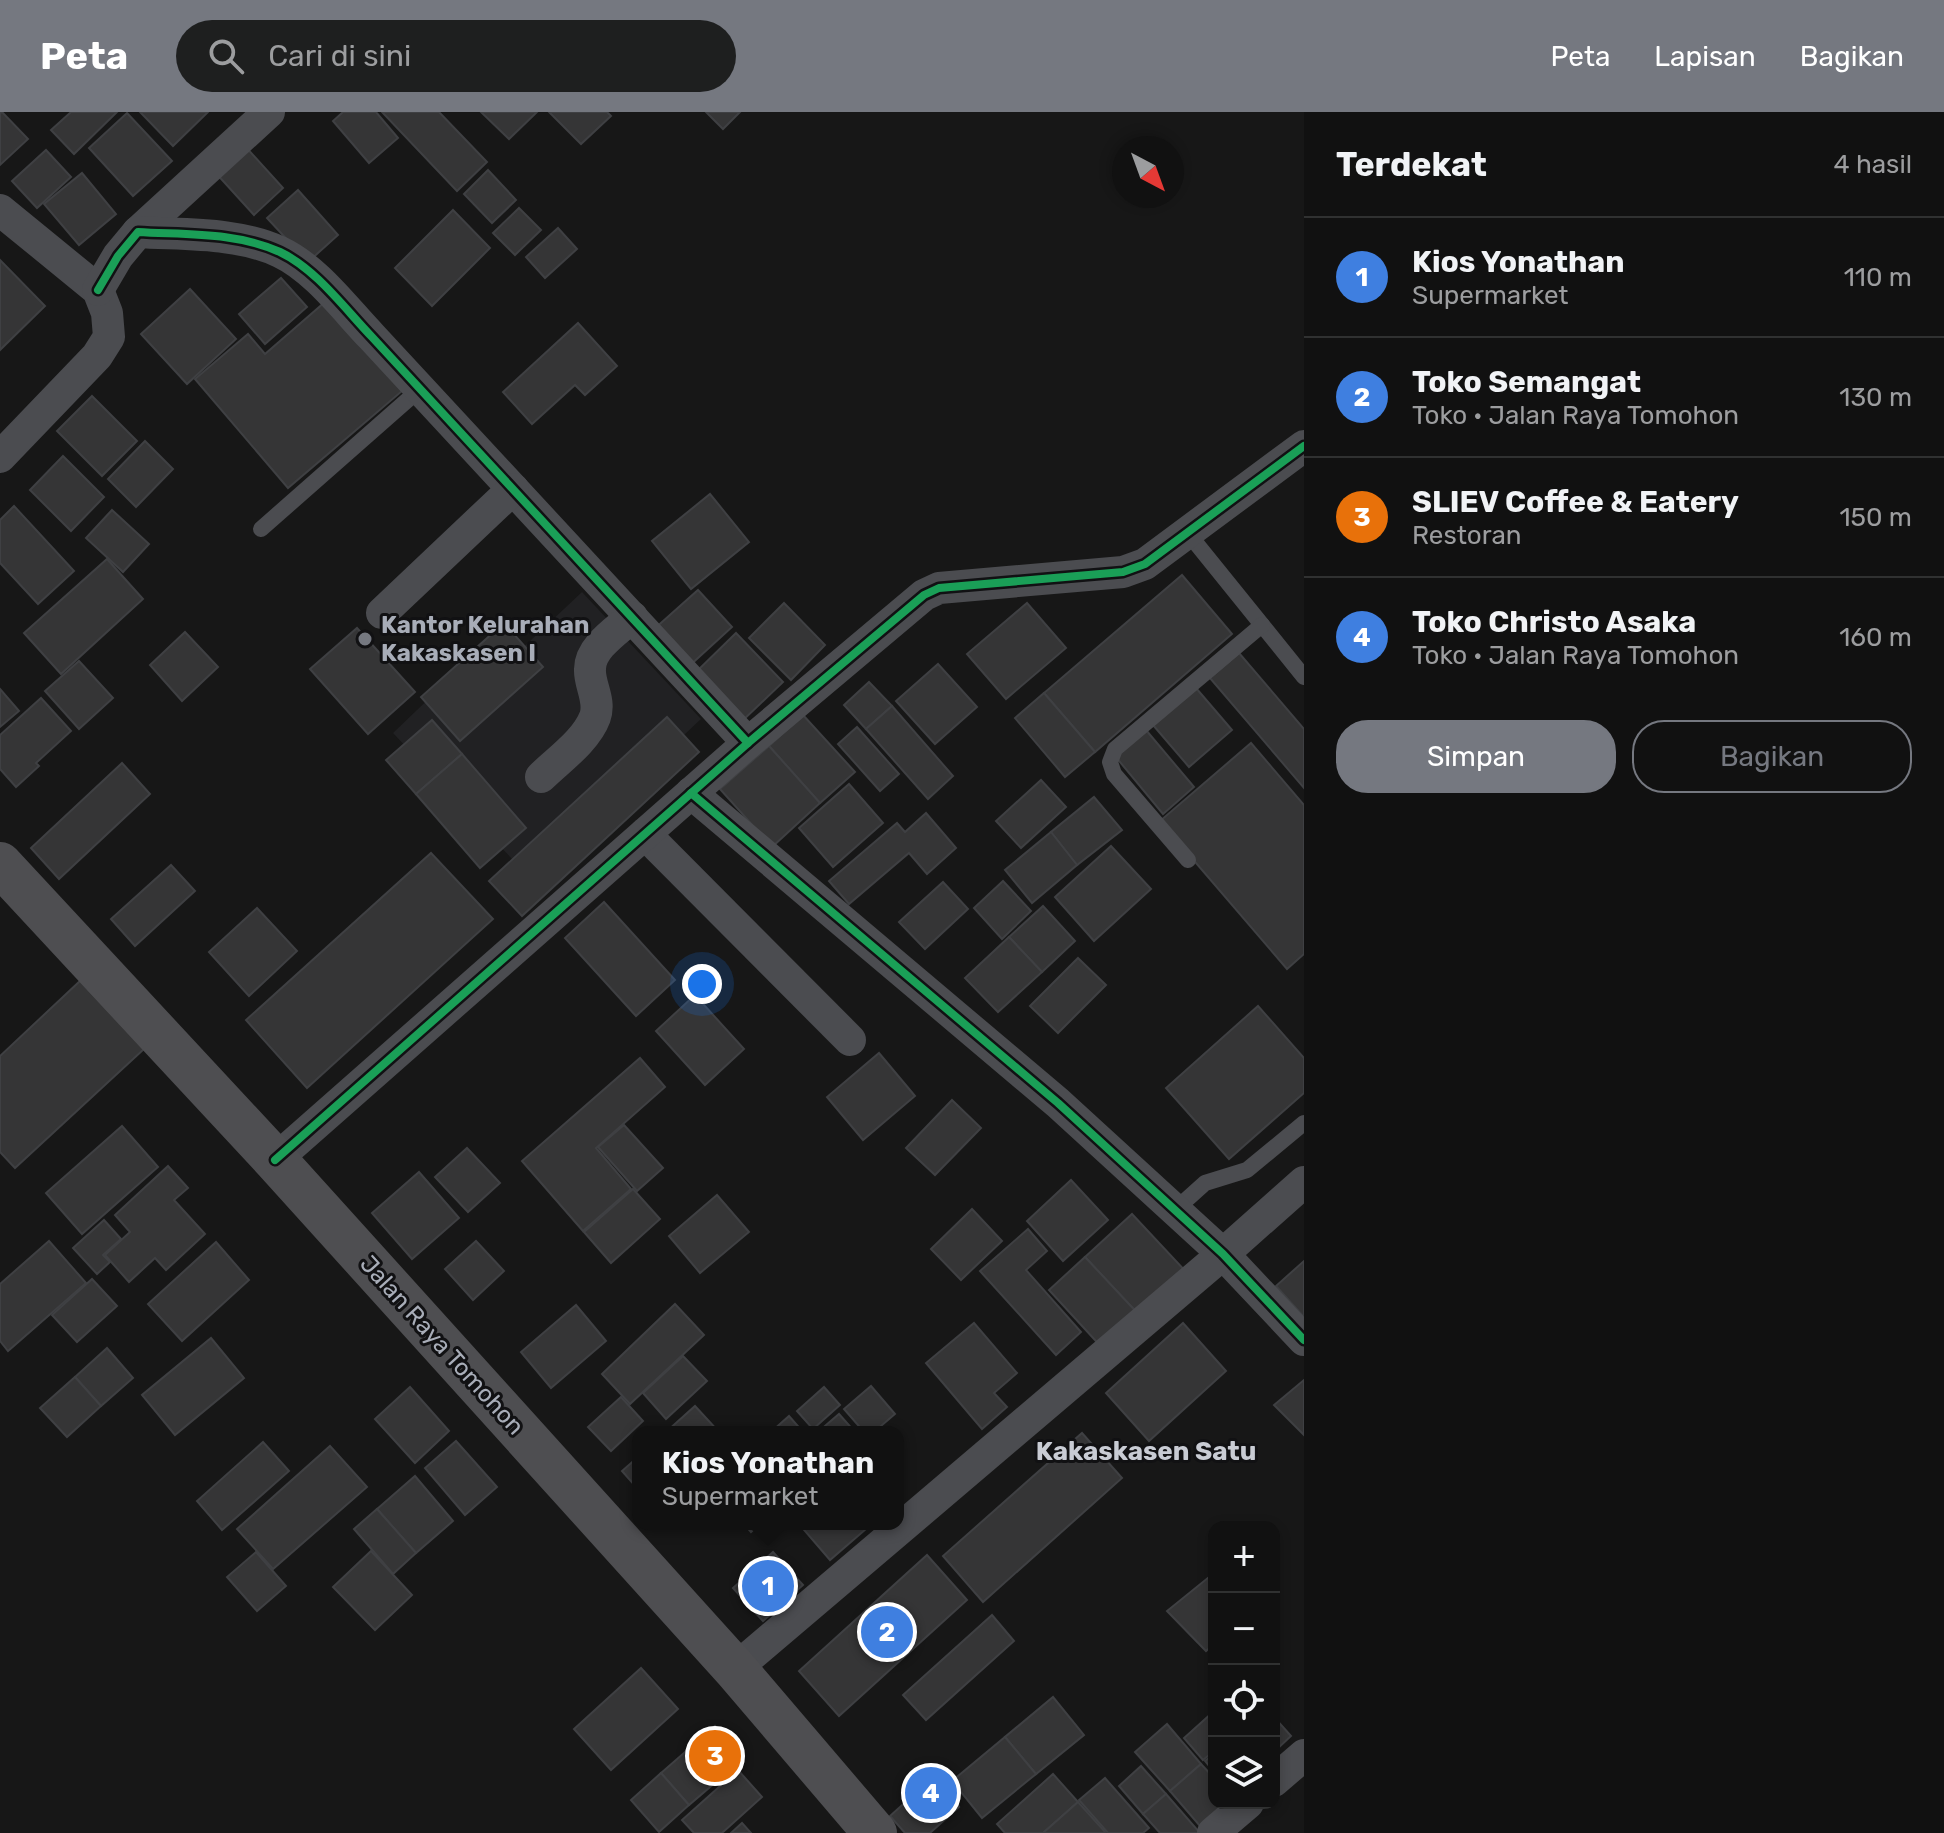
<!DOCTYPE html>
<html lang="id">
<meta charset="utf-8">
<style>
body{margin:0;font-family:Rubik,sans-serif;background:#1e1f1f;color:#f1f3f6}
.controls{position:absolute;right:24px;bottom:24px;display:grid;overflow:hidden;border-radius:16px;box-shadow:0 4px 12px #0003}
.controls button{width:72px;height:72px;display:grid;place-items:center;padding:0;border:0;border-bottom:2px solid #303131;background:#111;color:#f1f3f6;font:40px sans-serif}
.compass{position:absolute;left:1112px;top:24px;width:72px;height:72px;border-radius:50%;background:#111;box-shadow:0 4px 12px #0003;rotate:139deg}
.you{position:absolute;left:702px;top:872px;width:28px;height:28px;margin:-20px;border:6px solid #fff;border-radius:50%;background:#1a73e8;box-shadow:0 0 0 12px #1a73e833}
.badge{display:grid;place-items:center;width:52px;height:52px;border-radius:50%;background:#757880;color:#fff;font-size:26px;font-weight:700}
.pin{position:absolute;translate:-50% -50%;border:4px solid #fff;box-shadow:0 2px 8px #0006}
.popup{position:absolute;left:632px;top:1314px;width:272px;height:104px;box-sizing:border-box;display:grid;place-content:center;border-radius:16px;background:#111;filter:drop-shadow(0 2px 6px #0005);font-size:26px;white-space:nowrap;color:#9c9d9f}
.popup b{font-size:30px;color:#f1f3f6}
.popup::after{content:'';position:absolute;left:50%;top:100%;margin-left:-16px;border:16px solid transparent;border-top-color:#111}
.list{margin:0;padding:0;list-style:none}
h2{display:flex;justify-content:space-between;align-items:center;height:104px;margin:0;padding:0 32px;font-size:34px}
h2 small{font-size:26px;font-weight:400;color:#9c9d9f}
.list li{display:grid;grid-template-columns:52px 1fr auto;gap:24px;align-items:center;box-sizing:border-box;height:120px;padding:0 32px;border-top:2px solid #303131}
.list b{display:block;font-size:30px;white-space:nowrap}
.list p{margin:0;font-size:26px;white-space:nowrap;color:#9c9d9f}
.list em{font-size:26px;font-style:normal;color:#9c9d9f}
.actions{display:flex;gap:16px;padding:24px 32px}
.actions a{flex:1;padding:18px 0;border:2px solid #757880;border-radius:32px;text-align:center;font-size:28px;color:#757880}
.actions .main{background:#757880;color:#fff}
.icon{flex:none;width:44px;height:44px;fill:none;stroke:currentColor;stroke-width:2;stroke-linecap:round;stroke-linejoin:round}
.map{position:relative;flex:none;width:1304px;height:1721px;overflow:hidden}
header{display:flex;align-items:center;gap:48px;box-sizing:border-box;height:112px;padding:0 40px;background:#757880;color:#fff}
header strong{font-size:38px}
nav{display:flex;gap:44px;margin-inline-start:auto;font-size:28px}
.search{width:560px;height:72px;background:#1e1f1f;display:flex;align-items:center;gap:20px;box-sizing:border-box;padding:0 28px;border-radius:44px;color:#9c9d9f;font-size:30px}
main{display:flex}
aside{flex:1;background:#111}
.map>svg:first-child{display:block}
</style>
<header>
<strong>Peta</strong>
<div class="search"><svg class="icon" aria-label="search" viewBox="0 0 24 24"><circle cx="10" cy="10" r="6"/><path d="M15 15l6 6"/></svg>Cari di sini</div>
<nav><a>Peta</a><a>Lapisan</a><a>Bagikan</a></nav>
</header>
<main>
<div class="map">
<svg width="1304" height="1721" viewBox="0 0 1304 1721">
<rect width="100%" height="100%" fill="#171717"/>
<!-- built -->
<polygon fill="#212123" points="582,480 701,607 531,767 393,621 441,575 460,595"/>
<!-- building -->
<g fill="#353536" stroke="#3f4043" stroke-width="2">
<polygon points="2,0 28,27 0,53 0,1"/>
<polygon points="71,0 117,0 74,42 51,18"/>
<polygon points="140,0 208,0 173,34"/>
<polygon points="343,0 376,0 398,26 369,51 333,9"/>
<polygon points="382,0 439,0 487,50 457,79"/>
<polygon points="481,0 537,0 509,27"/>
<polygon points="549,0 607,0 611,4 581,32"/>
<polygon points="706,0 740,0 723,17"/>
<polygon points="127,1 172,49 133,84 89,36"/>
<polygon points="244,33 283,76 254,103 214,59"/>
<polygon points="46,38 71,65 37,96 12,69"/>
<polygon points="488,58 516,88 492,111 464,82"/>
<polygon points="82,61 116,102 79,133 44,92"/>
<polygon points="298,78 338,123 308,150 267,106"/>
<polygon points="519,96 541,118 515,143 493,121"/>
<polygon points="453,98 490,136 432,194 395,156"/>
<polygon points="558,116 577,137 545,166 526,145"/>
<polygon points="0,148 45,194 0,238"/>
<polygon points="281,166 307,195 265,232 239,202"/>
<polygon points="190,177 236,227 187,272 141,222"/>
<polygon points="325,190 402,279 288,376 195,267 248,222 265,242"/>
<polygon points="578,211 617,254 585,283 575,273 532,312 503,280"/>
<polygon points="92,284 137,329 102,364 57,319"/>
<polygon points="145,329 173,357 136,395 108,367"/>
<polygon points="63,344 104,385 71,419 30,378"/>
<polygon points="710,382 749,430 691,477 652,429"/>
<polygon points="14,394 74,459 38,492 0,451 0,408"/>
<polygon points="112,398 149,432 123,460 86,426"/>
<polygon points="107,447 143,487 61,562 24,521"/>
<polygon points="1182,463 1232,522 1095,640 1044,581"/>
<polygon points="698,478 732,515 687,556 653,518"/>
<polygon points="784,491 825,533 791,568 749,526"/>
<polygon points="1027,491 1066,536 1006,587 967,542"/>
<polygon points="504,511 543,555 460,629 421,585"/>
<polygon points="357,516 415,580 368,622 310,557"/>
<polygon points="185,520 218,555 182,589 150,553"/>
<polygon points="736,521 783,570 740,611 694,562"/>
<polygon points="1239,541 1304,617 1304,676 1210,566"/>
<polygon points="79,549 113,586 79,617 45,579"/>
<polygon points="938,552 977,595 935,632 896,589"/>
<polygon points="869,570 892,594 866,617 844,593"/>
<polygon points="1196,576 1232,618 1189,655 1153,613"/>
<polygon points="0,577 19,599 0,615"/>
<polygon points="1044,581 1095,640 1065,665 1015,606"/>
<polygon points="41,586 71,619 36,651 39,654 16,675 0,657 0,623"/>
<polygon points="892,594 953,664 928,687 866,617"/>
<polygon points="803,603 855,660 820,691 769,634"/>
<polygon points="667,605 699,640 522,804 489,769"/>
<polygon points="432,608 462,642 416,682 386,648"/>
<polygon points="857,615 899,662 880,679 838,632"/>
<polygon points="1146,618 1194,675 1163,702 1115,644"/>
<polygon points="1251,631 1304,693 1304,842 1287,857 1160,709"/>
<polygon points="769,634 820,691 772,735 720,677"/>
<polygon points="462,642 526,716 480,756 416,682"/>
<polygon points="122,651 150,682 59,767 31,736"/>
<polygon points="1041,668 1066,695 1021,736 996,709"/>
<polygon points="849,672 883,711 833,755 799,716"/>
<polygon points="1094,685 1122,718 1077,753 1051,720"/>
<polygon points="926,701 956,736 927,762 909,741 849,792 829,769 897,711 905,720"/>
<polygon points="1051,720 1077,753 1032,791 1005,758"/>
<polygon points="1111,734 1151,777 1094,829 1055,785"/>
<polygon points="431,741 493,807 307,976 246,908"/>
<polygon points="171,753 195,779 135,834 111,807"/>
<polygon points="1003,769 1031,799 1002,827 974,796"/>
<polygon points="943,770 968,797 925,837 899,810"/>
<polygon points="604,790 675,868 636,904 565,826"/>
<polygon points="1043,794 1075,829 1042,860 1009,825"/>
<polygon points="257,796 297,839 249,884 209,840"/>
<polygon points="1009,825 1042,860 998,900 965,866"/>
<polygon points="1078,846 1106,873 1058,921 1030,894"/>
<polygon points="80,869 144,937 15,1056 0,1040 0,944"/>
<polygon points="695,883 744,937 705,973 656,919"/>
<polygon points="1258,894 1304,946 1304,981 1229,1047 1166,976"/>
<polygon points="879,941 915,984 863,1028 827,985"/>
<polygon points="640,946 665,975 596,1036 631,1077 583,1119 522,1049"/>
<polygon points="952,988 981,1016 935,1063 906,1036"/>
<polygon points="624,1013 663,1056 637,1079 598,1035"/>
<polygon points="122,1014 158,1055 82,1122 46,1081"/>
<polygon points="467,1036 500,1071 468,1100 435,1065"/>
<polygon points="168,1054 188,1076 174,1088 205,1122 166,1158 155,1146 129,1170 105,1143 130,1120 115,1103"/>
<polygon points="419,1060 459,1106 412,1147 372,1101"/>
<polygon points="1071,1068 1108,1108 1063,1149 1027,1109"/>
<polygon points="633,1077 660,1107 611,1151 584,1120"/>
<polygon points="717,1083 749,1120 700,1161 669,1124"/>
<polygon points="972,1097 1002,1129 961,1168 931,1137"/>
<polygon points="1132,1102 1189,1163 1142,1206 1085,1145"/>
<polygon points="104,1108 121,1127 103,1143 110,1150 97,1162 73,1136"/>
<polygon points="1028,1117 1047,1139 1026,1158 1081,1220 1056,1243 980,1159"/>
<polygon points="49,1129 86,1171 8,1239 0,1229 0,1172"/>
<polygon points="476,1129 504,1159 473,1188 445,1157"/>
<polygon points="216,1130 249,1168 182,1229 148,1192"/>
<polygon points="1085,1145 1142,1206 1106,1240 1049,1178"/>
<polygon points="1304,1149 1304,1205 1276,1174"/>
<polygon points="92,1167 117,1194 77,1230 52,1203"/>
<polygon points="675,1192 704,1223 630,1292 602,1262"/>
<polygon points="576,1193 606,1229 551,1276 521,1240"/>
<polygon points="974,1211 1017,1261 994,1281 1007,1295 982,1317 926,1251"/>
<polygon points="1183,1211 1226,1259 1149,1329 1106,1281"/>
<polygon points="211,1226 244,1266 175,1323 142,1283"/>
<polygon points="107,1236 133,1266 101,1294 75,1265"/>
<polygon points="683,1244 707,1269 666,1307 643,1281"/>
<polygon points="75,1265 101,1294 67,1325 40,1296"/>
<polygon points="1304,1268 1304,1323 1274,1293"/>
<polygon points="871,1274 895,1302 874,1320 864,1320 844,1297"/>
<polygon points="410,1275 449,1319 415,1351 375,1307"/>
<polygon points="824,1275 840,1293 813,1317 797,1299"/>
<polygon points="621,1285 643,1309 611,1339 588,1315"/>
<polygon points="695,1294 719,1320 666,1320"/>
<polygon points="839,1302 855,1320 818,1320"/>
<polygon points="789,1304 803,1320 771,1320"/>
<polygon points="1082,1321 1122,1366 983,1490 943,1444"/>
<polygon points="456,1329 497,1375 465,1403 425,1356"/>
<polygon points="263,1330 289,1359 222,1418 197,1389"/>
<polygon points="330,1334 367,1375 273,1457 237,1417"/>
<polygon points="638,1345 638,1377 622,1359"/>
<polygon points="415,1364 453,1409 416,1441 377,1397"/>
<polygon points="377,1397 416,1441 393,1462 354,1417"/>
<polygon points="744,1412 760,1412 751,1420"/>
<polygon points="799,1412 861,1412 866,1417 830,1448"/>
<polygon points="371,1439 412,1483 375,1518 333,1475"/>
<polygon points="256,1440 286,1474 257,1499 227,1465"/>
<polygon points="773,1440 803,1473 763,1509 733,1476"/>
<polygon points="927,1443 967,1488 839,1604 799,1559"/>
<polygon points="1214,1461 1214,1532 1206,1539 1167,1499"/>
<polygon points="992,1503 1014,1529 926,1608 903,1583"/>
<polygon points="641,1556 678,1597 611,1658 574,1617"/>
<polygon points="1053,1585 1084,1623 1036,1662 1005,1625"/>
<polygon points="1213,1600 1214,1639 1203,1648 1184,1626"/>
<polygon points="1274,1605 1291,1624 1274,1640"/>
<polygon points="1167,1612 1201,1652 1170,1679 1135,1640"/>
<polygon points="715,1614 743,1647 689,1693 661,1661"/>
<polygon points="1005,1625 1036,1662 982,1706 952,1669"/>
<polygon points="1214,1642 1214,1660 1205,1649"/>
<polygon points="1201,1652 1214,1666 1214,1691 1236,1691 1206,1721 1170,1679"/>
<polygon points="1141,1654 1166,1682 1143,1702 1119,1674"/>
<polygon points="738,1658 762,1685 722,1721 694,1721 682,1708"/>
<polygon points="661,1661 689,1693 659,1720 631,1688"/>
<polygon points="1053,1662 1078,1690 1043,1721 1005,1721 997,1712"/>
<polygon points="932,1666 959,1695 930,1721 905,1721 890,1704"/>
<polygon points="1105,1666 1149,1716 1143,1721 1108,1721 1079,1688"/>
<polygon points="1166,1682 1200,1721 1160,1721 1143,1702"/>
<polygon points="1078,1690 1106,1721 1043,1721"/>
<polygon points="742,1711 751,1721 731,1721"/>
</g>
<g fill="none" stroke-linecap="round" stroke-linejoin="round">
<!-- lane -->
<g stroke="#4b4c50" stroke-width="16">
<polyline points="261,417 420,277"/>
<polyline points="1187,420 1304,565"/>
<polyline points="1188,748 1114,662 1110,650 1115,637 1262,513"/>
<polyline points="1175,1098 1205,1071 1247,1058 1304,1011"/>
</g>
<!-- street -->
<g stroke="#4b4c50" stroke-width="32">
<polyline points="0,98 98,178 107,201 109,225 97,244 0,345"/>
<polyline points="138,120 269,0"/>
<path d="M98,178L118,144L138,120C185,123 237,120 280,140C316,157 345,197 372,225L748,631"/>
<polyline points="382,501 513,377"/>
<path d="M541,665C558,648 586,629 595,605C601,588 589,573 590,557C590,535 618,518 632,505"/>
<polyline points="691,681 1058,991 1223,1142 1304,1228"/>
<polyline points="645,722 850,928"/>
<polyline points="275,1048 748,631 924,483 939,476 1123,460 1145,452 1304,334"/>
<polyline points="735,1557 1223,1142 1304,1070"/>
<polyline points="1274,1669 1304,1643"/>
<polyline points="1213,1721 1248,1691"/>
</g>
<!-- highway -->
<polyline stroke="#4e4e51" stroke-width="44" points="0,752 275,1048 735,1557 875,1721"/>
<!-- cycleway casing -->
<g stroke="#111113" stroke-width="13">
<g id="cycleway">
<path d="M98,178L118,144L138,120C185,123 237,120 280,140C316,157 345,197 372,225L748,631"/>
<polyline points="691,681 1058,991 1223,1142 1304,1228"/>
<polyline points="275,1048 748,631 924,483 939,476 1123,460 1145,452 1304,334"/>
</g>
</g>
<!-- cycleway -->
<use href="#cycleway" stroke="#1a9f57" stroke-width="8"/>
</g>
<!-- markers -->
<circle fill="#757880" stroke="#111113" stroke-width="3" cx="365" cy="527" r="8"/>
<g text-anchor="middle" dominant-baseline="central" stroke-width="6" stroke-linejoin="round" paint-order="stroke">
<!-- poi labels -->
<g font-size="24" font-weight="bold" fill="#a8adb8" stroke="#111113" text-anchor="start">
<text x="381" y="513">Kantor Kelurahan<tspan x="381" dy="28">Kakaskasen I</tspan></text>
</g>
<!-- street labels -->
<g font-size="24" fill="#a8adb8" stroke="#111113">
<text transform="translate(442 1233) rotate(48)">Jalan Raya Tomohon</text>
</g>
<!-- neighbourhood labels -->
<g font-size="26" font-weight="bold" fill="#c9ccd4" stroke="#111113">
<text x="1146" y="1339">Kakaskasen Satu</text>
</g>
</g>
</svg>
<div class="controls">
<button>+</button>
<button>−</button>
<button><svg class="icon" aria-label="locate" viewBox="0 0 24 24"><circle cx="12" cy="12" r="6"/><path d="M12 2v4M12 18v4M2 12h4M18 12h4"/></svg></button>
<button><svg class="icon" aria-label="layers" viewBox="0 0 24 24"><path d="M12 4l9 5-9 5-9-5zM3 14l9 5 9-5"/></svg></button>
</div>
<svg class="compass" viewBox="-18 -18 36 36"><path d="M0-13l5 13h-10z" fill="#e53935"/><path d="M0 13l5-13h-10z" fill="#9c9d9f"/></svg>
<div class="you"></div>
<div class="pin badge" style="left:768px;top:1474px;background:#3f7fe0">1</div>
<div class="popup"><b>Kios Yonathan</b>Supermarket</div>
<div class="pin badge" style="left:887px;top:1520px;background:#3f7fe0">2</div>
<div class="pin badge" style="left:715px;top:1644px;background:#e8710a">3</div>
<div class="pin badge" style="left:931px;top:1681px;background:#3f7fe0">4</div>
</div>
<aside>
<h2>Terdekat<small>4 hasil</small></h2>
<ul class="list">
<li><span class="badge" style="background:#3f7fe0">1</span><div><b>Kios Yonathan</b><p>Supermarket</p></div><em>110 m</em></li>
<li><span class="badge" style="background:#3f7fe0">2</span><div><b>Toko Semangat</b><p>Toko · Jalan Raya Tomohon</p></div><em>130 m</em></li>
<li><span class="badge" style="background:#e8710a">3</span><div><b>SLIEV Coffee &amp; Eatery</b><p>Restoran</p></div><em>150 m</em></li>
<li><span class="badge" style="background:#3f7fe0">4</span><div><b>Toko Christo Asaka</b><p>Toko · Jalan Raya Tomohon</p></div><em>160 m</em></li>
</ul>
<div class="actions"><a class="main">Simpan</a><a>Bagikan</a></div>
</aside>
</main>
